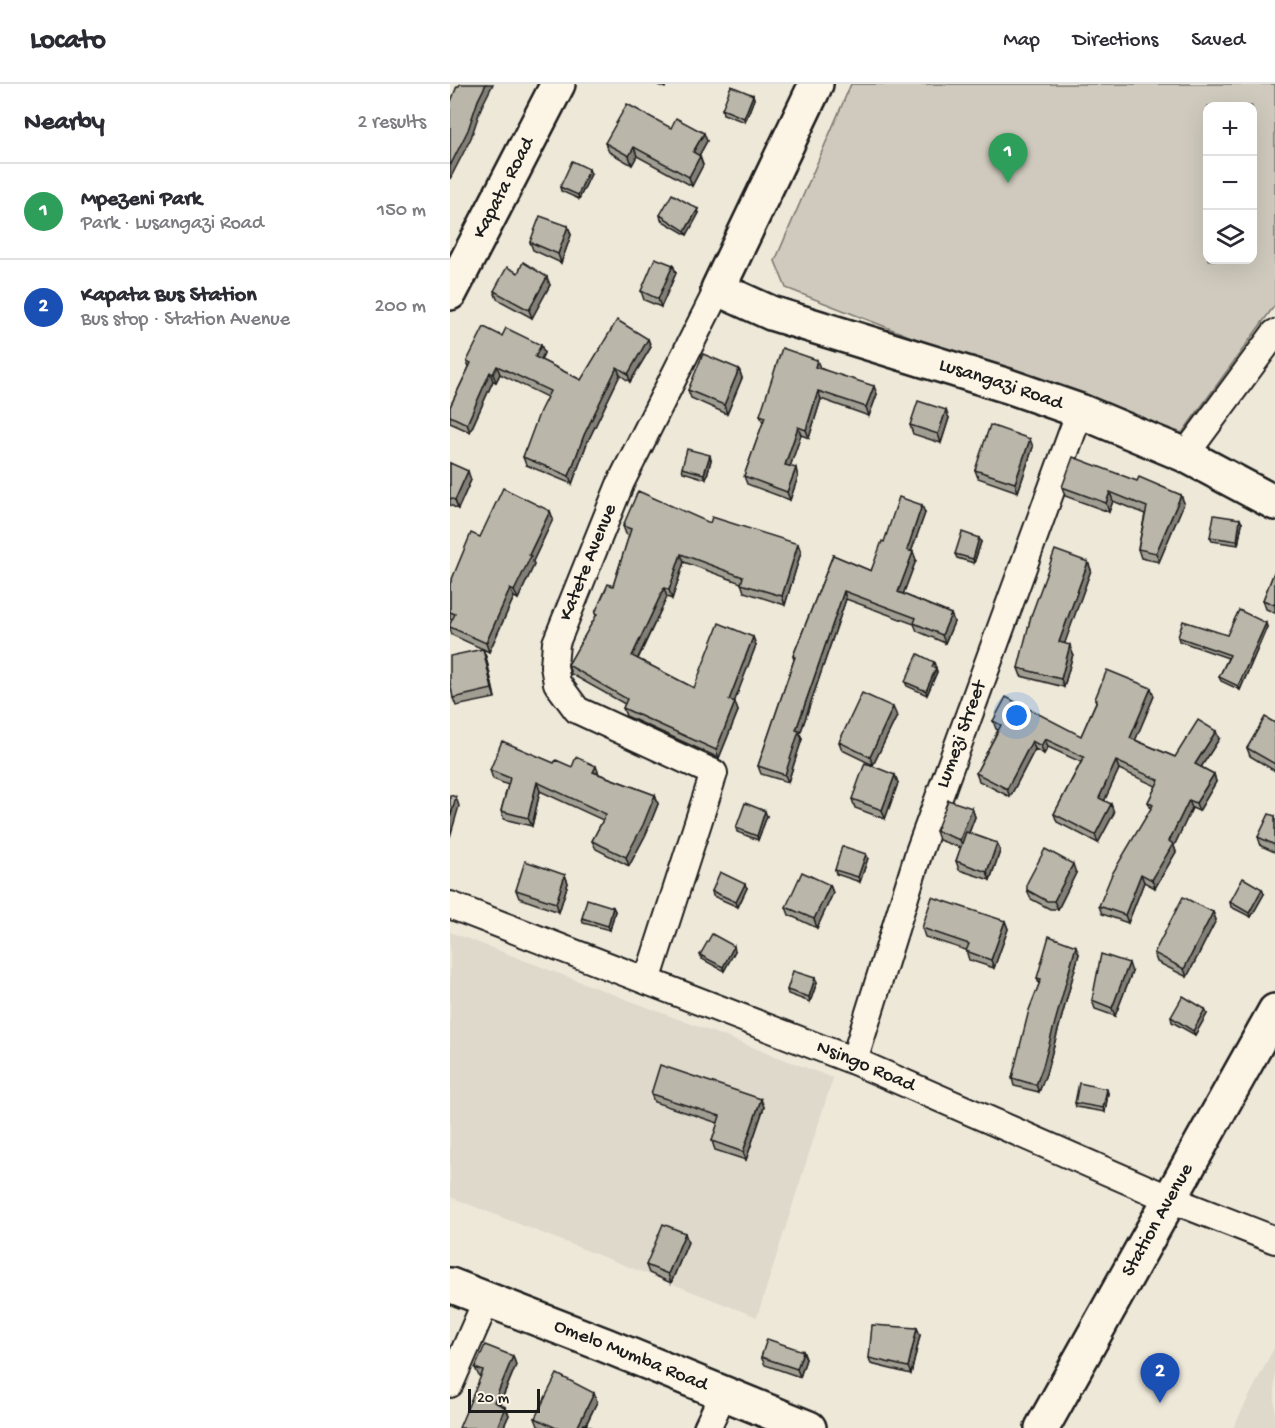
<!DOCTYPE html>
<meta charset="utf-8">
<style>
body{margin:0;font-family:"Gochi Hand",sans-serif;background:#f2f2f3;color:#2b2b33}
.controls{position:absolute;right:18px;top:18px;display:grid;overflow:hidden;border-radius:12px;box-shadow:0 6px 24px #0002}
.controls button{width:54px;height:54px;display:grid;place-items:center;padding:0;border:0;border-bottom:2px solid #e1e1e2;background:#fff;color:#2b2b33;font:30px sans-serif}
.scale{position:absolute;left:18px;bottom:15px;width:72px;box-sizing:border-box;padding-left:6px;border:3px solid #1c1c1c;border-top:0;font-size:16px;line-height:21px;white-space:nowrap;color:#1c1c1c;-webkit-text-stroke:4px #fcf5e5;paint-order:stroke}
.you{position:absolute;left:567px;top:632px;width:21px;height:21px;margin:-15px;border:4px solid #fff;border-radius:50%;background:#1a73e8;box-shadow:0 0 0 9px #1a73e833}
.badge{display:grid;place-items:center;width:39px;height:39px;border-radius:50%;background:#1c1c1c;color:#fff;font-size:20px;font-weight:700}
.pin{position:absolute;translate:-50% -50px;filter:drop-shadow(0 2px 3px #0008)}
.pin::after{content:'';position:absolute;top:32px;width:21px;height:18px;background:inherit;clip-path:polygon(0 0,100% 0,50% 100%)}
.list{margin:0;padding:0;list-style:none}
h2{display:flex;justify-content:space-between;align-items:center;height:78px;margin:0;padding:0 24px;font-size:26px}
h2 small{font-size:20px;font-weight:400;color:#7c7c81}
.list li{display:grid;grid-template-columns:39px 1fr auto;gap:18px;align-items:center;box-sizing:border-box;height:96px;padding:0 24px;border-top:2px solid #e1e1e2}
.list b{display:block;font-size:22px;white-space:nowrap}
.list p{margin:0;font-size:20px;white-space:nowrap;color:#7c7c81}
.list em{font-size:20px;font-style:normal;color:#7c7c81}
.icon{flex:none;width:33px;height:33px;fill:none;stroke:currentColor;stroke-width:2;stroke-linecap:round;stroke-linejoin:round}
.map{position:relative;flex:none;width:825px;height:1344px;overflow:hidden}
header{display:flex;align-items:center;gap:36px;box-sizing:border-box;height:84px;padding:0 30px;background:#fff;border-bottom:2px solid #e1e1e2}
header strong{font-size:28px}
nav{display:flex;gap:33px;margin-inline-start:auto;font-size:21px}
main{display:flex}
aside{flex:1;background:#fff}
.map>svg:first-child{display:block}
</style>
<header>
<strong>Locato</strong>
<nav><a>Map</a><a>Directions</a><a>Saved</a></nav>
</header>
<main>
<aside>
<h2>Nearby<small>2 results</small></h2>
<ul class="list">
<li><span class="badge" style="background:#2e9e5b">1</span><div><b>Mpezeni Park</b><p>Park · Lusangazi Road</p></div><em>150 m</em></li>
<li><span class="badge" style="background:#1a4fb4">2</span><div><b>Kapata Bus Station</b><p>Bus stop · Station Avenue</p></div><em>200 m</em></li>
</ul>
</aside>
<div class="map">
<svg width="825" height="1344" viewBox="0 0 825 1344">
<rect width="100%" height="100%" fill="#eee8d9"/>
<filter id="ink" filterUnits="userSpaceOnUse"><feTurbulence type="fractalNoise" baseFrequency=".0167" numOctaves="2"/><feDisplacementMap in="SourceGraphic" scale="12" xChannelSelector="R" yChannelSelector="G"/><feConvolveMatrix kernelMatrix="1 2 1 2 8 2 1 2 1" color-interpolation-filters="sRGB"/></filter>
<g filter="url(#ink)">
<!-- built -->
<g fill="#ded9cb">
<polygon points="0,848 383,994 307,1233 0,1113"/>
<polygon points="825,1262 825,1344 783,1344"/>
</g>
<!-- green -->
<path fill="#cfcabd" stroke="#76736c" stroke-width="1.5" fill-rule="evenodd" d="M401,0H825V221L732,349L500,268L336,204L325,177ZM758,22H802V176H758Z"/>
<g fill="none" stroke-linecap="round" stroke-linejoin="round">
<!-- street casing -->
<g stroke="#1c1c1c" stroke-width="30">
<g id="street">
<polyline points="735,371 825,249"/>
<path id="s1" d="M0,821L404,977L720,1115L825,1156"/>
<path id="s2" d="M197,897L264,689L127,626L107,599L104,582L106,559L171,398L268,205"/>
<path id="s3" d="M404,977L469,768L630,327"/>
<polyline points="0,1300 37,1215"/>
<polyline points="257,1344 274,1308"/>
</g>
</g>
<!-- secondary casing -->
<g stroke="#1c1c1c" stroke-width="38">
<g id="secondary">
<path id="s4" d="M366,0L268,205L321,229L558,302L630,327L735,371L825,419"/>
<path id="s5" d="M0,209L108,0"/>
<path id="s6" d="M0,1201L155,1261L359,1344"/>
<path id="s7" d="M592,1344L825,927"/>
</g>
</g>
<!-- street -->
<use href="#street" stroke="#fcf5e5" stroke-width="26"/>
<!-- secondary -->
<use href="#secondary" stroke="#fcf5e5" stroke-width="33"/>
</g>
<!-- wall -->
<g fill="#a09d92" stroke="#1c1c1c" stroke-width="1.5">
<polygon points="206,0 216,0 215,4"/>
<polygon points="303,11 304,15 295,38 273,30 272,25"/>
<polygon points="221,44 257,57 249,72 253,81 242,102 187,72 182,81 159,68 155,59"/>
<polygon points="141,90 129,115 111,107 110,103"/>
<polygon points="249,129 237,151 211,136 210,131"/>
<polygon points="118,142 121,151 111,179 83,166 80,158"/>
<polygon points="223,181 226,189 211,223 194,216 191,207"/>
<polygon points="68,189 100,201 82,234 47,215 44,207"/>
<polygon points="198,255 201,263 180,298 170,291 137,359 122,400 76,381 73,373 97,313 50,290 46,298 43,297 20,348 0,339 0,323 19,283 17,277 91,261 94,269 91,276 131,296"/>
<polygon points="370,284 427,310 419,332 371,315 359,354 351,351 340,382 348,393 340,416 297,400 294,392 313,339 310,331"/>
<polygon points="289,285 292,294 277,330 241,314 238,306"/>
<polygon points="499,334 491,359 463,350 460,341"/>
<polygon points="583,363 568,408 528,394 525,386"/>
<polygon points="261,376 256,395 233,388 232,384"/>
<polygon points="0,379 21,396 8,425 0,421"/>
<polygon points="687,397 731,411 734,419 709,478 691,474 688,465 695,430 663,417 659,428 615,412 612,403"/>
<polygon points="100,427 103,435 83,477 84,481 68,515 64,513 39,568 33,565 36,573 45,614 6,622 3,614 33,565 2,551 0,545 0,540 2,536 0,535 0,500 30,453"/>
<polygon points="475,429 461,468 463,468 466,476 453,510 501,530 504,538 495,559 467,547 464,540 396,515 350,650 352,655 338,698 311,690 308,682 344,576 343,572 383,471 421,487 434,458"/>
<polygon points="260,439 351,468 335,521 294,508 291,499 234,478 222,515 217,513 188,575 244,604 303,553 306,561 284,618 288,627 269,674 176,632 173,624 175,620 121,590 118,581 146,532 145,529 163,502 179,452 176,450 173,442"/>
<polygon points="792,439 788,461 762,457 760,453"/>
<polygon points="529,454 531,458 524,479 507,474 505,470"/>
<polygon points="638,478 641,486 614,560 623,570 614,603 571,592 568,584"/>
<polygon points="825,486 825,529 816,525 813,516"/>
<polygon points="817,543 790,606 771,597 769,593 778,574 729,557 728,553 777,551"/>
<polygon points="484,578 487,588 477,611 457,602 455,598"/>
<polygon points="704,612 685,656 725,673 769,655 751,683 764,690 766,698 749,727 742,724 724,762 726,768 705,804 694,798 678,839 652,830 649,822 701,725 698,718 706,702 669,685 654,717 661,720 664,729 648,759 607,738 604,730 631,678 598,663 594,670 585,665 560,713 529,697 526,689 548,646 546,645 543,637 631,652 646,618 645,615"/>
<polygon points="447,632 423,681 392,666 389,658"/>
<polygon points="825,639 825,687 800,672 797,664"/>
<polygon points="104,679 149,690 205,711 208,720 196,750 179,782 146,765 142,757 153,736 90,707 82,742 54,735 51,727 58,701 43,695 40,686"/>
<polygon points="445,691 448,699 435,735 405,724 402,715"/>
<polygon points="522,724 525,733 519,749 547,759 550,767 540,796 509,786 506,777 511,764 489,756 486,747"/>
<polygon points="317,732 308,756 287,748 286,744"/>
<polygon points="825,732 825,768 811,762 808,753"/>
<polygon points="416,770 418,774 410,798 386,790 385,786"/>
<polygon points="626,789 608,825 600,825 581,815 577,806"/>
<polygon points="115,791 118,799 109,828 69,814 66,806"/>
<polygon points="380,801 383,809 367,844 339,831 336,823"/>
<polygon points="297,804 288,823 263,812 262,807"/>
<polygon points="814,810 801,833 781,823 780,818"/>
<polygon points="163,823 165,827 160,846 133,839 132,834"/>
<polygon points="763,828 766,836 737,893 707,878 704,869"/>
<polygon points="555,837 558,845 544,884 519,876 516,866 475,853 472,844"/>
<polygon points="285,867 274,887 252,875 250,871"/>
<polygon points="629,870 596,990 589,1008 564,1002 562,994 589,900 587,894"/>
<polygon points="682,888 665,932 645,925 642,916"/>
<polygon points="365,894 367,898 360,918 338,910 337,906"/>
<polygon points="757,930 745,951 722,938 721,933"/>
<polygon points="658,1009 655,1028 626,1023 625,1019"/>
<polygon points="201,1010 314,1023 296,1076 265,1066 262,1057 268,1039 204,1018"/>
<polygon points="238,1158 221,1199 199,1189 196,1181"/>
<polygon points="467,1244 470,1251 461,1290 421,1280 419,1274"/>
<polygon points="353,1267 356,1275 350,1293 315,1281 311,1273"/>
<polygon points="63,1272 66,1281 50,1320 55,1323 59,1331 53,1344 31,1293 29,1292 25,1284"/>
<polygon points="147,1318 136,1341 143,1344 92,1344 88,1342 85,1334"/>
</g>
<!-- shaded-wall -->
<g fill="#827f77" stroke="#1c1c1c" stroke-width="1.5">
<polygon points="36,0 43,0 31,24 21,54 0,95 0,82 28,16"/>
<polygon points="303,11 304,15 295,38 294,34"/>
<polygon points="254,49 257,57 246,77 243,68"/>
<polygon points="184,63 187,72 182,81 179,72"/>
<polygon points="250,72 253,81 242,102 239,93"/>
<polygon points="139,85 141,90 129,115 128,111"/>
<polygon points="248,125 249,129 237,151 235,147"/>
<polygon points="118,142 121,151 111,179 108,170"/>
<polygon points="223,181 226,189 211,223 208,215"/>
<polygon points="97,193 100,201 82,234 79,226"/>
<polygon points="198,255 201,263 180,298 178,290"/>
<polygon points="91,261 94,269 88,281 85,273"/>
<polygon points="367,276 370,284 368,291 365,283"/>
<polygon points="47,282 50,290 46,298 43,290"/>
<polygon points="167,283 170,291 137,359 122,400 119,392 134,351"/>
<polygon points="289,285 292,294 277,330 274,321"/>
<polygon points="40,288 43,297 20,348 17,340"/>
<polygon points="424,302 427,310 419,332 416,323"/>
<polygon points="368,307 371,315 359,354 356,346"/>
<polygon points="496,326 499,334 491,359 488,350"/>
<polygon points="348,343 351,351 338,389 335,381"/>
<polygon points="580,355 583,363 568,408 565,399"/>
<polygon points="260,371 261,376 256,395 254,390"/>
<polygon points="346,384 348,393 340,416 337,408"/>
<polygon points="18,387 21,396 8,425 5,416"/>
<polygon points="660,408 663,417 659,428 656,419"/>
<polygon points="731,411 734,419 709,478 706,469"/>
<polygon points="472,421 475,429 459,474 457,466"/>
<polygon points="100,427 103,435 83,477 84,481 68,515 64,507 79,471"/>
<polygon points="790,435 792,439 788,461 787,457"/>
<polygon points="529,454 531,458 524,479 523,475"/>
<polygon points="348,460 351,468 335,521 332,512"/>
<polygon points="463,468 466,476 451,516 448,508"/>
<polygon points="231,470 234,478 222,515 219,506"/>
<polygon points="638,478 641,486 612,567 609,558"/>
<polygon points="214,504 217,513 185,580 182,572"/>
<polygon points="60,505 64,513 39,568 36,559"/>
<polygon points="394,507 396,515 350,650 352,655 338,698 335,691 346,646"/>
<polygon points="501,530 504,538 495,559 492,551"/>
<polygon points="816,539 817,543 790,606 788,602"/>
<polygon points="303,553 306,561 282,624 279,616"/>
<polygon points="620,561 623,570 614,603 611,595"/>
<polygon points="33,565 36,573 45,614 42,605"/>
<polygon points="486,584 487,588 477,611 476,607"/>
<polygon points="701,604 704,612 683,662 680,654"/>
<polygon points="285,618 288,627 269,674 266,666"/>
<polygon points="443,623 447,632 423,681 420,673"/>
<polygon points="766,647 769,655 748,688 745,680"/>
<polygon points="595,655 598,663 594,670 591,662"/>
<polygon points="582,657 585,665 560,713 557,705"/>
<polygon points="666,677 669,685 652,722 649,714"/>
<polygon points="146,682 149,690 143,688"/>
<polygon points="764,690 766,698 749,727 746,719"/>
<polygon points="445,691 448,699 435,735 432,726"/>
<polygon points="87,698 90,707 82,742 78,734"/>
<polygon points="205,711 208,720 196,750 179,782 176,773"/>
<polygon points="6,713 9,722 0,753 0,734"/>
<polygon points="739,716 742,724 724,762 726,768 705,804 702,796 719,757"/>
<polygon points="661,720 664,729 648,759 645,751"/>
<polygon points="522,724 525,733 513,764 510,756"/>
<polygon points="315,727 317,732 308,756 307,752"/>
<polygon points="547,759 550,767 540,796 537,788"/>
<polygon points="416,770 418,774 410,798 408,793"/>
<polygon points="623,780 626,789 608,825 604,817"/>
<polygon points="691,790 694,798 678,839 675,831"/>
<polygon points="115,791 118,799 109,828 106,819"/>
<polygon points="295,800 297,804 288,823 286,818"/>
<polygon points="380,801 383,809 367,844 364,835"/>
<polygon points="812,805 814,810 801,833 799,829"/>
<polygon points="163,823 165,827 160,846 158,842"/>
<polygon points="763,828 766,836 737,893 734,885"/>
<polygon points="555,837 558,845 544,884 541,876"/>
<polygon points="284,862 285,867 274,887 273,883"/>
<polygon points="626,862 629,870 596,990 589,1008 586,1001"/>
<polygon points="679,879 682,888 665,932 662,924"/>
<polygon points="365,894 367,898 360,918 359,913"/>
<polygon points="755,925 757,930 745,951 743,947"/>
<polygon points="657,1005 658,1009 655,1028 653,1024"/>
<polygon points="311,1015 314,1023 296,1076 293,1068"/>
<polygon points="235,1149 238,1158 221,1199 218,1190"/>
<polygon points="467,1244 470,1251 461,1290 458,1283"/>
<polygon points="353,1267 356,1275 350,1293 347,1285"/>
<polygon points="63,1272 66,1281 47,1326 44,1318"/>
<polygon points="144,1309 147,1318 134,1344 127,1344"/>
<polygon points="55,1323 59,1331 53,1344 47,1344"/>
</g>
<!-- building -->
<g fill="#bab6aa" stroke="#1c1c1c" stroke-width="1.5">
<polygon points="10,0 36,0 28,16 18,46 0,82 0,20 7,2 9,2"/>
<polygon points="281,2 303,11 294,34 272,25"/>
<polygon points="177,20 221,44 226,34 254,49 243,68 250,72 239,93 184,63 179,72 155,59"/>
<polygon points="122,77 139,85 128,111 110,103"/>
<polygon points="222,110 248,125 235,147 210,131"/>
<polygon points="90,132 118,142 108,170 80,158"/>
<polygon points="205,174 223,181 208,215 191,207"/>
<polygon points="73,178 97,193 79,226 44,207 57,183 68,189"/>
<polygon points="167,236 198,255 178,290 167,283 134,351 119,392 73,373 90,327 100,307 47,282 43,290 40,288 17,340 0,332 0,323 21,279 17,277 34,243 52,252 56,244 91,261 85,273 131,296"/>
<polygon points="332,264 367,276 365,283 424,302 416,323 368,307 356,346 348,343 335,381 346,384 337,408 294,392 315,333 310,331"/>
<polygon points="253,270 289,285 274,321 238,306"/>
<polygon points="468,317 496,326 488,350 460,341"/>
<polygon points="540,341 580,355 565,399 525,386"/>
<polygon points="237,365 260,371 254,390 232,384"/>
<polygon points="623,373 687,397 689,393 731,411 706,469 688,465 697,423 660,408 656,419 612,403"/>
<polygon points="0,379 18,387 5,416 0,414"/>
<polygon points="53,404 100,427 79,471 81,472 64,507 60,505 36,559 0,543 0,540 5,530 0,528 0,500 21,449 30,453"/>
<polygon points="188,407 260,439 262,433 348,460 332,512 291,500 293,493 231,470 219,506 214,504 182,572 244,604 269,539 303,553 279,616 285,618 266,666 173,624 177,615 118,581 147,530 145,529 158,500 163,502 181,445 173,442"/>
<polygon points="449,413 472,421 457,466 463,468 448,508 501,530 492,551 464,539 466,534 394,507 346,646 349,647 335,691 308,682 345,573 343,572 383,471 421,487 432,457 434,458"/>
<polygon points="764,431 790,435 787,457 760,453"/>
<polygon points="512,448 529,454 523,475 505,470"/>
<polygon points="605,466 638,478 609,558 620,561 611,595 568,584 581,532"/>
<polygon points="825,486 825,521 813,516"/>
<polygon points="789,526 816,539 788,602 769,593 780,571 728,553 733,537 777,551"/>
<polygon points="33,565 42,605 3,614 0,598 0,572"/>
<polygon points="468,570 484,578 482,583 486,584 476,607 455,598"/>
<polygon points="657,586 701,604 680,654 725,673 748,636 766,647 745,680 764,690 746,719 739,716 719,757 723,760 702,796 691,790 675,831 649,822 662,790 703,721 698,718 709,696 666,677 649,714 661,720 645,751 604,730 634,673 595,655 591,662 582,657 557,705 526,689 551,641 543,637 556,613 631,652 647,616 645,615"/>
<polygon points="412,609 443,623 420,673 389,658"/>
<polygon points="815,633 825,639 825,680 797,664"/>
<polygon points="52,657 104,679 106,676 122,683 126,673 146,682 143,688 205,711 193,741 176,773 142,757 156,730 87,698 78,734 51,727 60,694 40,686"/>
<polygon points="415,679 445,691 432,726 402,715"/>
<polygon points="0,711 6,713 0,734"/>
<polygon points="498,716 522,724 510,756 486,747"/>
<polygon points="295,719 315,727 307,752 286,744"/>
<polygon points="819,730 825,732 825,761 808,753"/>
<polygon points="516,748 547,759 537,788 506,777"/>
<polygon points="392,762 416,770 408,793 385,786"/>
<polygon points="595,765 623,780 604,817 597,817 577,806 577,799"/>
<polygon points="75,777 115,791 106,819 66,806"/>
<polygon points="270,788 295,800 286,818 262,807"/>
<polygon points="352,788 380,801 364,835 336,823"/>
<polygon points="793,794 812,805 799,829 780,818"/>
<polygon points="482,813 555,837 541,876 516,867 519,860 472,844"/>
<polygon points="733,813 763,828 734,885 704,869"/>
<polygon points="137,815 163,823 158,842 132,834"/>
<polygon points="262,850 284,862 273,883 250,871"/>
<polygon points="599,852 626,862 593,982 586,1001 562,994 579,926 591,895 587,894"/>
<polygon points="651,870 679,879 662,924 642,916"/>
<polygon points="343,887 365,894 359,913 337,906"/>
<polygon points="733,912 755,925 743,947 721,933"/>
<polygon points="210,981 311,1015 293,1068 262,1057 270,1032 201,1010"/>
<polygon points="629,999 657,1005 653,1024 625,1019"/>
<polygon points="213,1140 235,1149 218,1190 196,1181"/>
<polygon points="422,1241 467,1244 458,1283 419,1274"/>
<polygon points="317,1255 353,1267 347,1285 311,1273"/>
<polygon points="35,1261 63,1272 44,1318 55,1323 47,1344 9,1344 33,1287 25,1284"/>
<polygon points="107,1290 144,1309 127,1344 106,1344 85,1334"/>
<polygon points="134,1340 143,1344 132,1344"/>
</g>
</g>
<g text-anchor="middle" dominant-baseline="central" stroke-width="4.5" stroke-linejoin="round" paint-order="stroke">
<!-- street labels -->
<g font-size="20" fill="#1c1c1c" stroke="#fcf5e5">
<text stroke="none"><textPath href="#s5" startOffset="118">Kapata Road</textPath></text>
<text stroke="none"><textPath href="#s4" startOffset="526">Lusangazi Road</textPath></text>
<text stroke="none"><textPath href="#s2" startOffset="530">Katete Avenue</textPath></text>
<text stroke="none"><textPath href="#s3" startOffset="344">Lumezi Street</textPath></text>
<text stroke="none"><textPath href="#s1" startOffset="446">Nsingo Road</textPath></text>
<text stroke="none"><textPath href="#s7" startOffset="238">Station Avenue</textPath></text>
<text stroke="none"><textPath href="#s6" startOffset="194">Omelo Mumba Road</textPath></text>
</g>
</g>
</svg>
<div class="controls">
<button>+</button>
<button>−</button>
<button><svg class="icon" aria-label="layers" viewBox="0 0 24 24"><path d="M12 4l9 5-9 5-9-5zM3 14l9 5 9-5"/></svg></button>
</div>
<div class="scale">20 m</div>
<div class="you"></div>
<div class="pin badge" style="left:558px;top:99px;background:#2e9e5b">1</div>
<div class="pin badge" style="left:710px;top:1319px;background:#1a4fb4">2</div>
</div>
</main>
